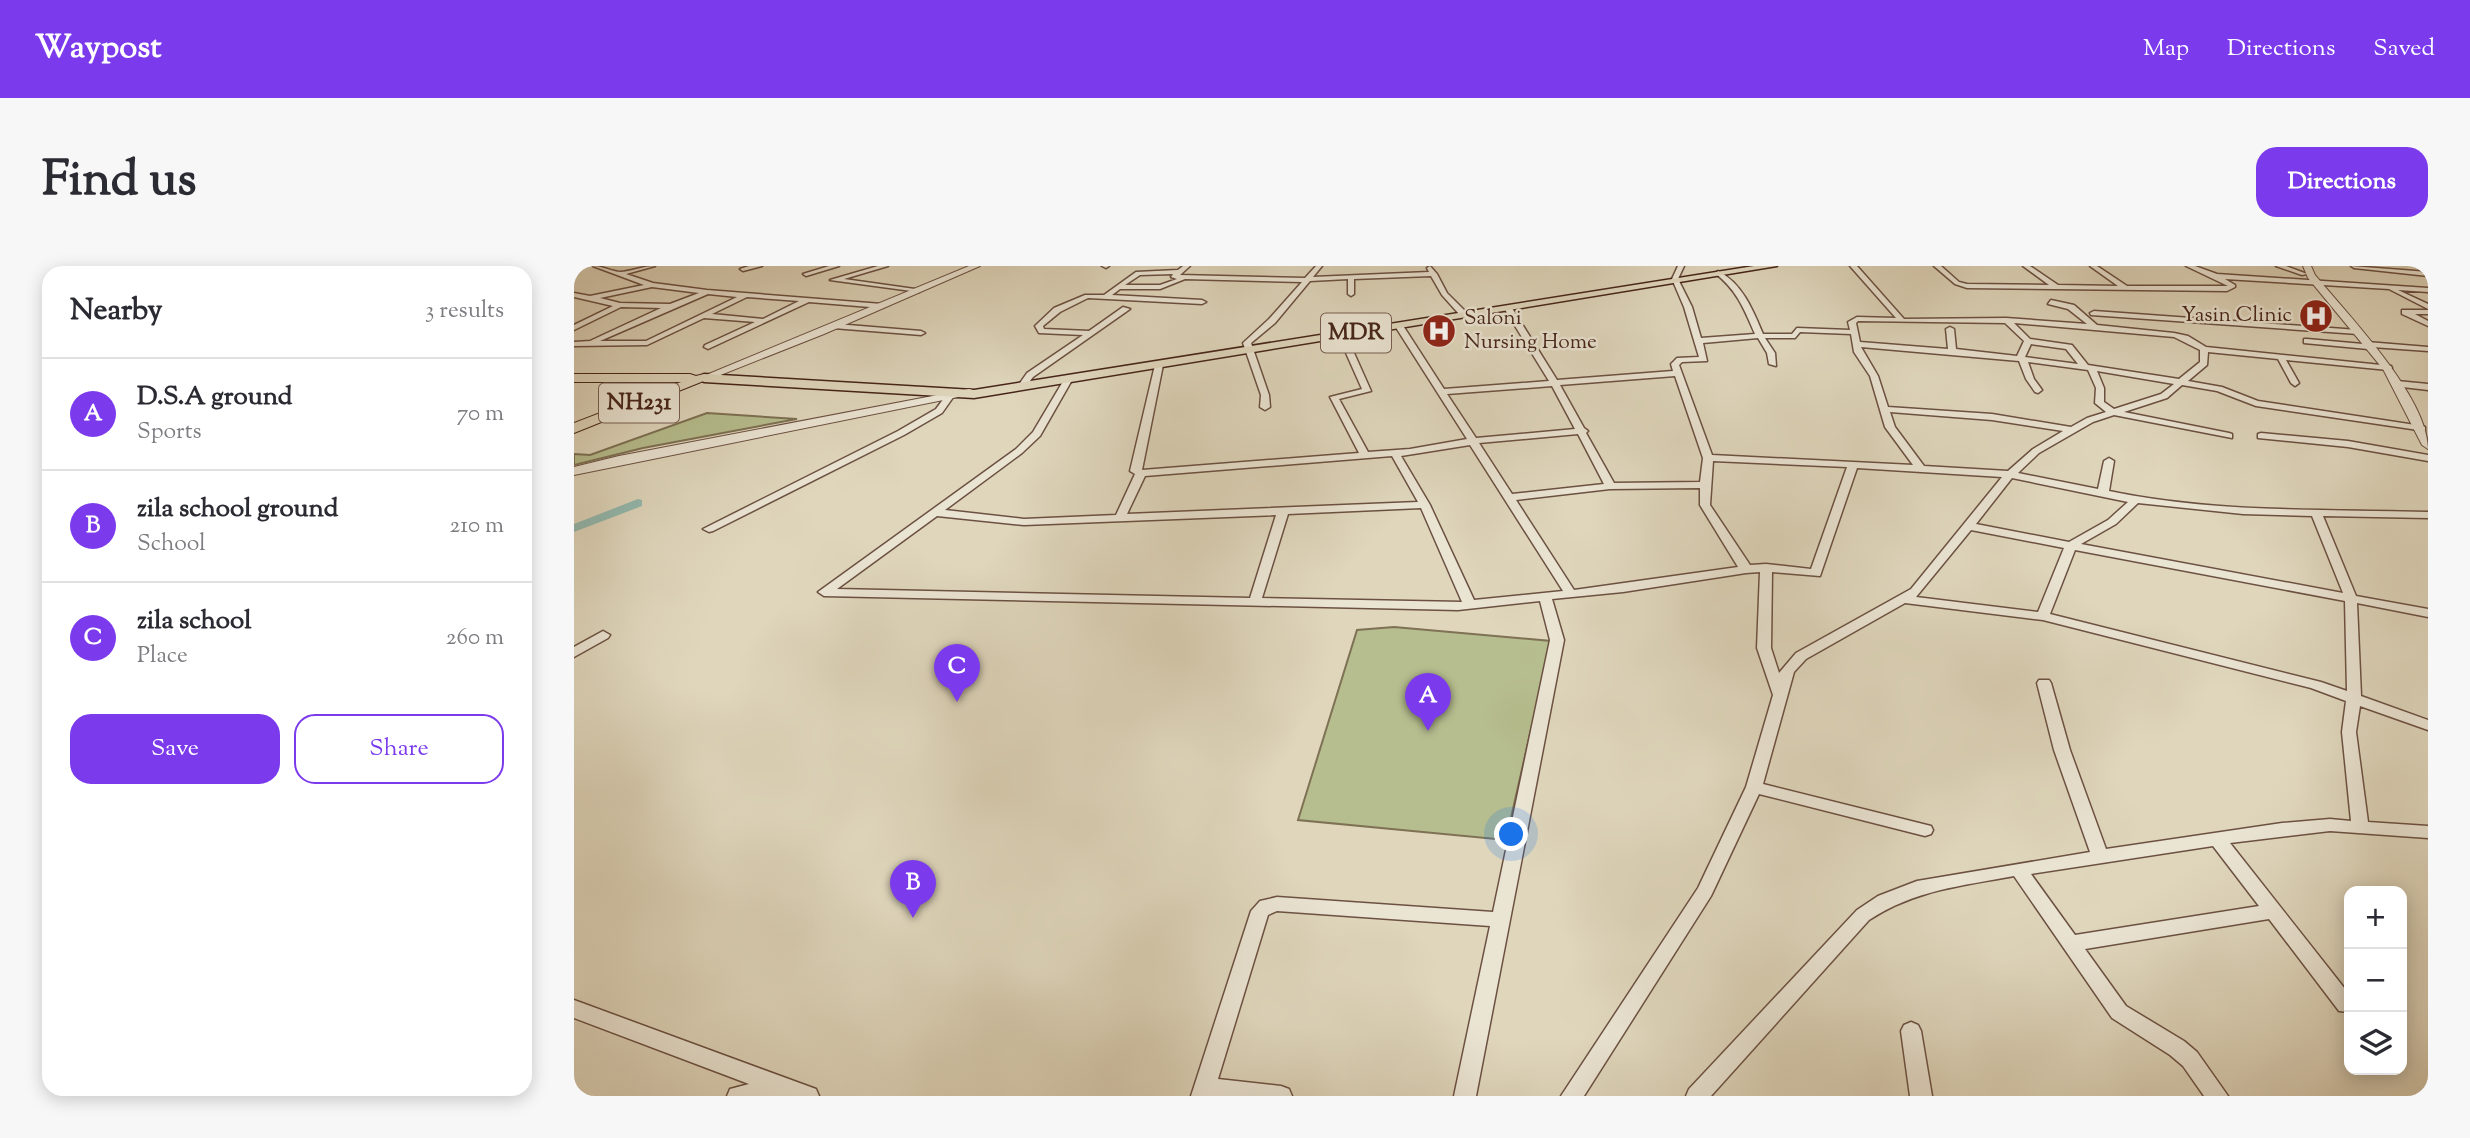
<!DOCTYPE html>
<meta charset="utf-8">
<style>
body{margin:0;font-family:"Sorts Mill Goudy",serif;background:#f7f7f7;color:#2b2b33}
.controls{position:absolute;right:21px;bottom:21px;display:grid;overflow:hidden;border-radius:14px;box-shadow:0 4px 18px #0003}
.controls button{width:63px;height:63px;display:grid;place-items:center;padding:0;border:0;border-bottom:2px solid #e1e1e2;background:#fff;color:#2b2b33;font:35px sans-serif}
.you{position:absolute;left:938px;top:569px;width:24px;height:24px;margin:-18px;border:5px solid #fff;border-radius:50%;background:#1a73e8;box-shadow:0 0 0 10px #1a73e833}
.badge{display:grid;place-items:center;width:46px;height:46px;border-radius:50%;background:#7c3aed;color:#fff;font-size:23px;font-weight:700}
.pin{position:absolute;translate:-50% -58px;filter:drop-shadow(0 2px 4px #0008)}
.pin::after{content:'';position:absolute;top:37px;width:24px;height:21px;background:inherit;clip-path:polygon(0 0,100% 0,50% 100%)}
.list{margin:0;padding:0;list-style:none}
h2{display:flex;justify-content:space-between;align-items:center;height:91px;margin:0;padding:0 28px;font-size:30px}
h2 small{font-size:23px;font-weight:400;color:#7c7c81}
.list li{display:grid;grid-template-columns:46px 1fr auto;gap:21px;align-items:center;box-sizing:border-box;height:112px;padding:0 28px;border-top:2px solid #e1e1e2}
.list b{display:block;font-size:26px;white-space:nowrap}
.list p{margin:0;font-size:23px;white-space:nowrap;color:#7c7c81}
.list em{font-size:23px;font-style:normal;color:#7c7c81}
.actions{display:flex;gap:14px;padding:21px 28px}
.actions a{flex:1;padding:16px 0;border:2px solid #7c3aed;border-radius:21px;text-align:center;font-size:24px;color:#7c3aed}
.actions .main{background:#7c3aed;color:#fff}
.icon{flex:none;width:38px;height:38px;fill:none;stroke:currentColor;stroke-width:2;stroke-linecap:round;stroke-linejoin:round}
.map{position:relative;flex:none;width:1854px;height:830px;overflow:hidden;border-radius:21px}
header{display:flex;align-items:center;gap:42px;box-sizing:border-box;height:98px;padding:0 35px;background:#7c3aed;color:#fff}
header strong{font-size:33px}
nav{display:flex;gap:38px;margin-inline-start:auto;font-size:24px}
.intro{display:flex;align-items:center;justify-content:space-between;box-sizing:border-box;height:168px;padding:0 42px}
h1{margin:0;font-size:49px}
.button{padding:18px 32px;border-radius:21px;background:#7c3aed;color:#fff;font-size:24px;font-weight:700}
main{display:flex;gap:42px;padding:0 42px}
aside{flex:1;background:#fff;border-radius:21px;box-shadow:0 4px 18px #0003}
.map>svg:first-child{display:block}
</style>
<header>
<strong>Waypost</strong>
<nav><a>Map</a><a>Directions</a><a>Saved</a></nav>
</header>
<div class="intro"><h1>Find us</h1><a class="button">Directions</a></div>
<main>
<aside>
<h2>Nearby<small>3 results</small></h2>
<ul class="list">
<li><span class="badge">A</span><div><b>D.S.A ground</b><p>Sports</p></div><em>70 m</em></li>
<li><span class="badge">B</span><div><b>zila school ground</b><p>School</p></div><em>210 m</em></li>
<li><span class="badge">C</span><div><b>zila school</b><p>Place</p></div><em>260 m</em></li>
</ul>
<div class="actions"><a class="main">Save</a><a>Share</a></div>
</aside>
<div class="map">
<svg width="1854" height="830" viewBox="0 0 1854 830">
<rect width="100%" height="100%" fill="#dfd6bc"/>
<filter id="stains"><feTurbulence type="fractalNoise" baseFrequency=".00286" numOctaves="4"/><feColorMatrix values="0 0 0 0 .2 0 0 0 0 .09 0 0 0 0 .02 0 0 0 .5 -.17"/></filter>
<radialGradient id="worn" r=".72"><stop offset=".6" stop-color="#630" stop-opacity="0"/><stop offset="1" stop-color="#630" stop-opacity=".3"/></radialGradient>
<!-- green -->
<g fill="#b6bd8e" stroke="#7e7154" stroke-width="2">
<polygon points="133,147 223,153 69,182 0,199 0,188 16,189"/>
<polygon points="820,361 977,375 932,574 724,554 783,364"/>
</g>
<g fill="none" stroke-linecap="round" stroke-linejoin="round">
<!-- canal -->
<polygon fill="#93b9af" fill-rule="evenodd" points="64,233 68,234 68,240 0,266 0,258"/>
<!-- minor casing -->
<g stroke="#6c5142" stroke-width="3">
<g id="minor">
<path d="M19,0C29,0 38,6 47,6C58,5 69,0 81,0L52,8L79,17L133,24L308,38L312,40L308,42L235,36L134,83L130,81L131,79L181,56L130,52L73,79L0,80V76L16,75L87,42L47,41L0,64V59L39,40L0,31V27L16,30L70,19ZM78,21L125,27L96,38L46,37L26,32ZM134,28L163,31L72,75H26ZM173,31L225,35L189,53L138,48Z"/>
<polygon points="175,0 188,0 169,5 166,3"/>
<polygon points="255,0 265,0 232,10 229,8"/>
<polygon points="304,0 314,0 270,13 348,24 345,26 256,14"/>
<polygon points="528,0 535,0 532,2"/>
<path d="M609,0H616L606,9L731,12L742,0H748L739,11L855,6L853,2L856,0L863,8L873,27L892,46L885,48L868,29L857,10L780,13V28L777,30L774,28V13L736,15L701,57L677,77L695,129L696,141L691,144L686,141L687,129L669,77L695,53L728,16L611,13L586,23H546L538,29L628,34L632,36L628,38L514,32L486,46L469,60L470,63L515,65L549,41L556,43L459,111L453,119H447L446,117L453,107L509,69L465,67L461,60L480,42L511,29H530L562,6L604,4ZM599,8L597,11L603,13L586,19H551L566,9Z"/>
<path d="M1104,0H1110L1104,13L1118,41L1127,72L1181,68C1171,45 1163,24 1142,8L1144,5C1168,17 1179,44 1189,68H1218L1223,62L1276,64L1274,56L1283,51L1322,52L1276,0H1283L1330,53L1432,52L1513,58L1494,43L1474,38L1477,34L1500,39L1523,59L1600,67L1614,70L1632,81L1817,100L1818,102L1814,104L1712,94L1725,117L1721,120L1717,117L1704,93L1634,86L1633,99L1614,115L1648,121L1684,135L1848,160L1851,161V165L1682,140L1643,125L1608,119L1593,132L1550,146L1655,167L1658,168V172L1540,149L1519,156L1465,187L1444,207L1524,223L1530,195L1535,192L1540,195L1535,225C1639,247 1748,243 1854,246V252L1749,250L1782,330L1854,343V351L1783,337L1787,430L1854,454V464L1786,440L1782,466L1794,556L1854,560V572L1756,565L1656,577L1775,728V746L1765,745L1695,653L1511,683L1552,740L1610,775L1623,786L1654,830H1630L1609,800L1596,789L1538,752L1440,610C1388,620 1340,624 1295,654L1137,830H1112L1115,823L1283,644L1304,630L1343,615L1516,586L1480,484L1463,417L1465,414H1475L1477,417L1496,484L1532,583L1708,557L1756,553L1777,555L1768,466L1772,435L1737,422L1469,354L1331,337L1232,393L1220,406L1189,518L1357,560L1359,564L1357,568L1351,570L1185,528L1137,630L1010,830H987L1124,622L1172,521L1199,429L1183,382L1186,306L1172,307L1049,326L978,333L990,374L902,830H880L916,660L703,645L694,649L644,813L707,820L715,823L718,830H617L677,645L686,635L703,631L919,646L976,374L966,335L884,344L250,330L244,326L442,183L459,166L491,112L498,114L466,170L448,187L371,244L450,253L542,249L561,208L556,205L581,99L585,97L589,99L568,204L785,187L756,131L788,123L764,69L768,67L772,69L797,125L765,133L794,186L836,183L893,173L821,60L822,58H828L870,123L975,115L930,42L934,40L938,42L983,114L1099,105L1097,98L1103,92L1125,91L1110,41L1098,13ZM1284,55L1431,57L1450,75L1443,90L1382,83L1380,63L1376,61L1372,63L1374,83L1286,76L1282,57ZM1440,57L1600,71L1626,84V96L1605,113L1514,99L1498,79L1456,73ZM1226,66L1277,68L1280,86L1296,110L1311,161L1339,199L1138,189L1105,99L1108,96L1133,95L1129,77L1184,72L1193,87L1195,98L1202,100L1201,87L1191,72H1221ZM1457,78L1492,83L1504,98L1451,91ZM1287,81L1445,95L1452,113L1461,126L1464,127L1468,124L1460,113L1454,96L1514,104L1522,122L1521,137L1532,146L1513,152L1497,161L1418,148L1314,141L1304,110ZM1523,105L1600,118L1587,128L1540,143L1530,136V122ZM1101,110L1129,192L1126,216L1040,217L1012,167L1014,165L1010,162L986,119ZM978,120L1001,163L902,172L873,128ZM1316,146L1418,154L1489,165L1459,183L1434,205L1350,200L1321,161ZM1004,168L1030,218L938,228L905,177ZM896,179L989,325L900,334L856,239L827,190ZM818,190L844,236L553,248L571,210ZM1139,195L1273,201L1237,303L1192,298L1176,299L1136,239ZM1283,202L1428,211L1337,323L1222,387L1205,407L1197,382L1198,306L1246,310ZM1438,212L1554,236L1534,254L1495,276L1402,258ZM1126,222V239L1164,301L1000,324L942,234L1036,223ZM1564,237L1669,248L1738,250L1769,327L1507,278L1542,258ZM847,242L888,336L688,332L714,248ZM702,249L676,332L263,323L363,250L450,259ZM1397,264L1490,282L1464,346L1342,331ZM1501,284L1771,335L1773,425L1747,416L1476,348ZM1639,580L1685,640L1501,669L1457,608Z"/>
<polygon points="1360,0 1367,0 1385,16 1393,18 1475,19 1449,0 1456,0 1484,19 1544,20 1516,0 1523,0 1553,20 1654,20 1612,0 1621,0 1643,8 1854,22 1854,26 1824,24 1854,38 1854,43 1815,23 1651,13 1661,19 1661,21 1653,25 1393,22 1381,18"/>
<polygon points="1702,0 1712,0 1733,8 1728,9"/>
<polygon points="1777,0 1854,6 1854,10 1780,2"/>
<polygon points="1831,44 1854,44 1854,48 1841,48 1854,55 1854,60 1828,48 1828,44"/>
<polygon points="1520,45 1784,64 1788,66 1784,68 1517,49 1516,47"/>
<polygon points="262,58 347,65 351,67 347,69 259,62 259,58"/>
<polygon points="1733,73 1789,78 1793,76 1854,81 1854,85 1798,81 1794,83 1730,77 1730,73"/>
<polygon points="1823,115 1854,118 1854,124 1820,120 1820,116"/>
<polygon points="373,128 380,130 368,147 330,169 139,265 135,266 129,263 324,165 362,143"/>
<polygon points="1687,167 1774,175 1854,189 1854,195 1774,181 1684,172 1684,168"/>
<polygon points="29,365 36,369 34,372 0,391 0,381"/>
<polygon points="0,734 242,823 245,830 153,830 156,823 175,818 0,752"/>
<polygon points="1337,756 1344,759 1347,765 1358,830 1336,830 1327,765 1330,759"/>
</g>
</g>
<!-- tertiary casing -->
<g stroke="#6c5142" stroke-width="2">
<g id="tertiary">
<polygon points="395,0 406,0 250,68 134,114 125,112"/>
<path d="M1729,0H1737L1741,9C1774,49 1854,131 1854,183L1848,179L1809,103L1734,12Z"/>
<polygon points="395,123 399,124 399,128 0,209 0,201 45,190"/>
</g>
</g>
<!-- primary casing -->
<g stroke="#462519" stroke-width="3">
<polygon id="primary" points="1180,0 1203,0 400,132 130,116 124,112 130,108 400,124"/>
</g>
<!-- trunk casing -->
<g stroke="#462519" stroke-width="2">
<polygon id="trunk" points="0,108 116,108 122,110 130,108 137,112 0,167 0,157 107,116 0,116"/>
</g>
<!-- minor -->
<use href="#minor" fill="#eae4d3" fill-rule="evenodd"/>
<!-- tertiary -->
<use href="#tertiary" fill="#eae4d3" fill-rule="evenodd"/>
<!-- primary -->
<use href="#primary" fill="#dfd6bc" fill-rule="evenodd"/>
<!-- trunk -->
<use href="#trunk" fill="#dfd6bc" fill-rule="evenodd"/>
</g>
<!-- icons -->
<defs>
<g id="hospital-disc" transform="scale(1.75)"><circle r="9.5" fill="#8f2418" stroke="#eae4d3"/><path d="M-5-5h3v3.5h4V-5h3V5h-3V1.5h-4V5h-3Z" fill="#fff"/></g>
</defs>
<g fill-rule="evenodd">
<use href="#hospital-disc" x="1742" y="50"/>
<use href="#hospital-disc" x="865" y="65"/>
</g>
<g text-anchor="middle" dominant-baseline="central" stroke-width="5" stroke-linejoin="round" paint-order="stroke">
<!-- far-poi labels -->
<g font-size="21" fill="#462519" stroke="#eae4d3" text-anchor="end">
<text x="1718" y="50">Yasin Clinic</text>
<text x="890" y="53" text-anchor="start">Saloni<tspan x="890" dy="24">Nursing Home</tspan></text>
</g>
<!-- shield labels -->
<g fill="#eae4d3" stroke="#775e51" stroke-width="2">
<rect x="747" y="47.5" width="70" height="39" rx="5"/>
<rect x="25" y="117.5" width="80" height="39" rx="5"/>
</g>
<g font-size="23" font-weight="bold" fill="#462519">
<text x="782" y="67">MDR</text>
<text x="65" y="137">NH231</text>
</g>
</g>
<rect width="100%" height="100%" filter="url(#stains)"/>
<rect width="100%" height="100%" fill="url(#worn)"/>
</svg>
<div class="controls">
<button>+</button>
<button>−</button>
<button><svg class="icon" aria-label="layers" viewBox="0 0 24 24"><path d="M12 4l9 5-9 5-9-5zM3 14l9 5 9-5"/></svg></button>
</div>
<div class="you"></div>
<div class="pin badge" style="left:854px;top:465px">A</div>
<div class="pin badge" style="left:339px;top:652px">B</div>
<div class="pin badge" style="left:383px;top:436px">C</div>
</div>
</main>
